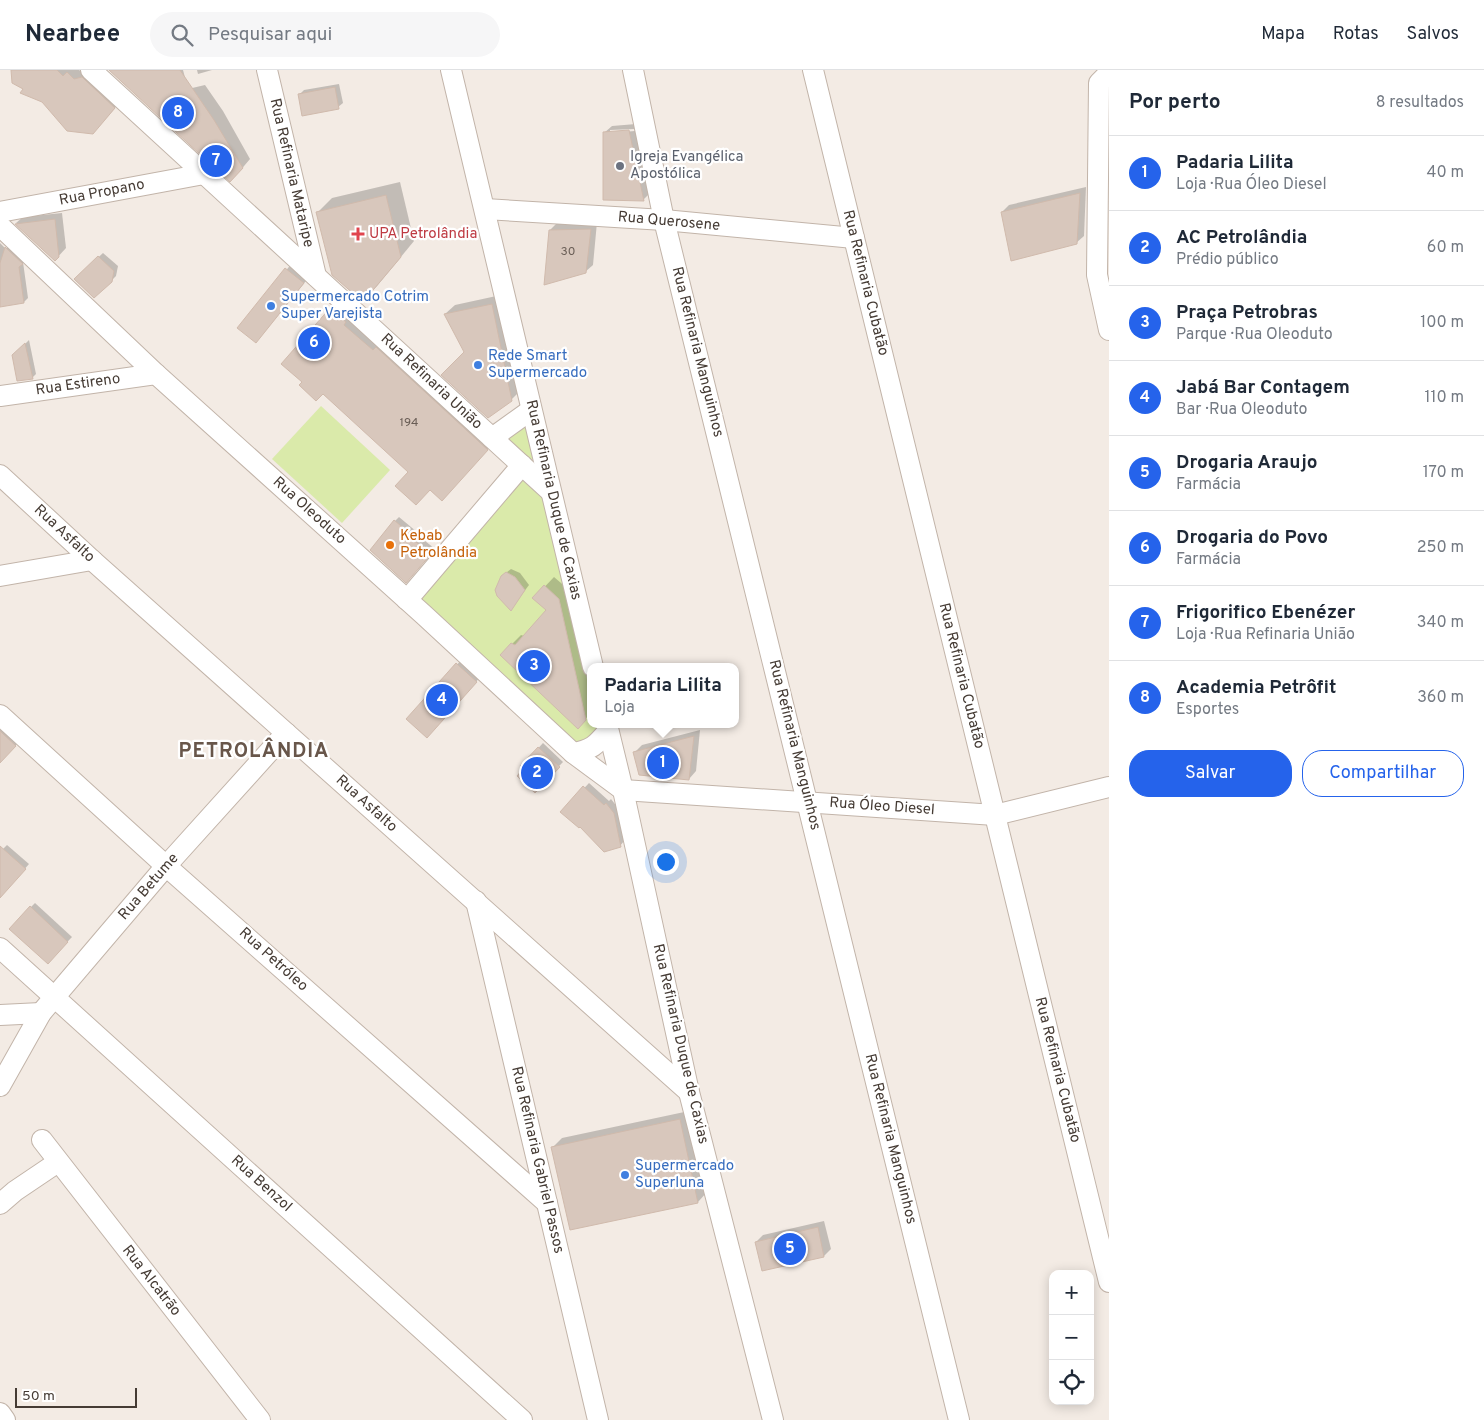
<!DOCTYPE html>
<html lang="pt">
<meta charset="utf-8">
<style>
body{margin:0;font-family:Overpass,sans-serif;background:#f6f6f7;color:#1f2937}
.controls{position:absolute;right:15px;bottom:15px;display:grid;overflow:hidden;border-radius:10px;box-shadow:0 2px 12px #0003}
.controls button{width:45px;height:45px;display:grid;place-items:center;padding:0;border:0;border-bottom:1px solid #e0e1e3;background:#fff;color:#1f2937;font:25px sans-serif}
.scale{position:absolute;left:15px;bottom:12px;width:122px;box-sizing:border-box;padding-left:5px;border:2px solid #453b34;border-top:0;font-size:14px;line-height:18px;white-space:nowrap;color:#453b34;-webkit-text-stroke:4px #fff;paint-order:stroke}
.you{position:absolute;left:665px;top:791px;width:18px;height:18px;margin:-12px;border:4px solid #fff;border-radius:50%;background:#1a73e8;box-shadow:0 0 0 8px #1a73e833}
.badge{display:grid;place-items:center;width:32px;height:32px;border-radius:50%;background:#2563eb;color:#fff;font-size:16px;font-weight:700}
.pin{position:absolute;translate:-50% -50%;border:2px solid #fff;box-shadow:0 1px 5px #0006}
.popup{position:absolute;left:587px;top:593px;width:152px;height:65px;box-sizing:border-box;display:grid;place-content:center;border-radius:10px;background:#fff;filter:drop-shadow(0 1px 4px #0005);font-size:16px;white-space:nowrap;color:#747a83}
.popup b{font-size:19px;color:#1f2937}
.popup::after{content:'';position:absolute;left:50%;top:100%;margin-left:-10px;border:10px solid transparent;border-top-color:#fff}
.list{margin:0;padding:0;list-style:none}
h2{display:flex;justify-content:space-between;align-items:center;height:65px;margin:0;padding:0 20px;font-size:21px}
h2 small{font-size:16px;font-weight:400;color:#747a83}
.list li{display:grid;grid-template-columns:32px 1fr auto;gap:15px;align-items:center;box-sizing:border-box;height:75px;padding:0 20px;border-top:1px solid #e0e1e3}
.list b{display:block;font-size:19px;white-space:nowrap}
.list p{margin:0;font-size:16px;white-space:nowrap;color:#747a83}
.list em{font-size:16px;font-style:normal;color:#747a83}
.actions{display:flex;gap:10px;padding:15px 20px}
.actions a{flex:1;padding:11px 0;border:1px solid #2563eb;border-radius:20px;text-align:center;font-size:18px;color:#2563eb}
.actions .main{background:#2563eb;color:#fff}
.icon{flex:none;width:28px;height:28px;fill:none;stroke:currentColor;stroke-width:2;stroke-linecap:round;stroke-linejoin:round}
.map{position:relative;flex:none;width:1109px;height:1350px;overflow:hidden}
header{display:flex;align-items:center;gap:30px;box-sizing:border-box;height:70px;padding:0 25px;background:#fff;border-bottom:1px solid #e0e1e3}
header strong{font-size:24px}
nav{display:flex;gap:28px;margin-inline-start:auto;font-size:18px}
.search{width:350px;height:45px;background:#f6f6f7;display:flex;align-items:center;gap:12px;box-sizing:border-box;padding:0 18px;border-radius:28px;color:#747a83;font-size:19px}
main{display:flex}
aside{flex:1;background:#fff}
.map>svg:first-child{display:block}
</style>
<header>
<strong>Nearbee</strong>
<div class="search"><svg class="icon" aria-label="search" viewBox="0 0 24 24"><circle cx="10" cy="10" r="6"/><path d="M15 15l6 6"/></svg>Pesquisar aqui</div>
<nav><a>Mapa</a><a>Rotas</a><a>Salvos</a></nav>
</header>
<main>
<div class="map">
<svg width="1109" height="1350" viewBox="0 0 1109 1350">
<rect width="100%" height="100%" fill="#f3ebe4"/>
<!-- green -->
<g fill="#daeaaa">
<polygon points="321,336 390,400 342,453 272,389"/>
<polygon points="528,353 533,394 505,369"/>
<polygon points="520,407 547,430 590,623 590,654 598,654 599,662 574,679 412,529"/>
</g>
<!-- shadow -->
<g fill="#0003" fill-rule="evenodd">
<polygon points="13,0 79,0 121,31 100,55 43,31 25,18"/>
<polygon points="110,0 183,0 188,19 205,15 223,41 250,89 239,102"/>
<polygon points="197,0 212,0 198,4"/>
<polygon points="339,14 343,33 338,37 299,25 304,20"/>
<path d="M636,54L650,123L643,130L604,63L612,56ZM635,59V61L610,63V60Z"/>
<polygon points="400,112 414,171 377,216 363,230 318,142 332,128"/>
<polygon points="1086,117 1084,166 1076,173 1002,142 1009,135"/>
<polygon points="62,143 66,178 55,190 16,153 23,147"/>
<polygon points="597,152 593,195 585,202 550,160 557,153"/>
<polygon points="0,173 6,179 11,174 26,189 23,192 28,228 24,232 0,235"/>
<polygon points="103,183 118,196 116,206 111,211 75,209"/>
<polygon points="293,192 310,206 262,265 238,258"/>
<polygon points="501,225 521,320 511,330 445,244 455,235"/>
<polygon points="336,234 492,374 447,424 410,401 323,323 304,312 283,294"/>
<polygon points="29,270 36,304 32,308 13,286"/>
<polygon points="399,447 417,462 416,464 434,478 410,507 395,451"/>
<polygon points="511,499 520,503 529,515 511,539 502,506"/>
<polygon points="554,507 568,519 590,620 590,644 578,657 501,585 521,565 524,566 548,540 534,528"/>
<polygon points="464,587 483,604 434,659 408,649"/>
<polygon points="0,655 20,671 0,691"/>
<polygon points="700,660 696,701 689,709 635,682 642,675"/>
<polygon points="543,673 563,692 535,721 522,696"/>
<polygon points="589,713 609,731 611,729 618,738 624,771 620,776 580,755 562,742"/>
<polygon points="7,775 29,794 0,827 0,782"/>
<polygon points="35,833 72,867 48,892 31,837"/>
<polygon points="689,1041 707,1122 698,1132 553,1077 562,1068"/>
<polygon points="824,1151 831,1179 824,1186 763,1199 756,1172 763,1165"/>
</g>
<!-- building -->
<g fill="#d8c7bc" stroke="#d0baac">
<polygon points="11,0 57,0 63,6 67,2 74,9 82,7 115,38 93,64 67,61 42,32 20,23 23,19 12,13"/>
<polygon points="109,0 180,0 214,50 243,98 230,112"/>
<polygon points="335,17 339,39 302,46 298,24"/>
<polygon points="629,60 644,131 603,130 603,62"/>
<polygon points="1080,123 1077,174 1011,191 1001,142"/>
<polygon points="386,125 401,187 363,232 332,205 316,142"/>
<polygon points="55,149 59,187 55,191 15,154"/>
<polygon points="591,159 586,203 544,215 549,160"/>
<polygon points="5,177 23,194 19,197 24,233 0,237 0,193"/>
<polygon points="98,186 114,201 112,212 94,228 74,209"/>
<polygon points="285,198 304,213 256,273 237,258"/>
<polygon points="492,234 512,331 488,348 441,305 464,282 444,244"/>
<polygon points="330,238 346,252 344,255 373,280 376,277 488,380 442,431 430,420 416,435 395,416 408,402 323,324 316,331 299,315 302,312 281,294"/>
<polygon points="25,273 33,309 17,311 12,285"/>
<polygon points="394,450 414,467 412,469 431,484 406,513 370,480"/>
<polygon points="506,502 515,507 525,520 511,541 497,526 495,520 501,506"/>
<polygon points="544,515 559,529 586,650 578,659 500,585 511,573 515,575 546,540 532,528"/>
<polygon points="456,593 477,612 427,668 406,649"/>
<polygon points="0,661 16,676 0,693"/>
<polygon points="694,666 689,710 639,705 633,682"/>
<polygon points="538,677 560,697 535,723 517,706 523,699 520,696"/>
<polygon points="583,716 604,735 606,733 614,743 621,777 604,782 580,757 579,758 560,742"/>
<polygon points="0,776 26,799 0,828"/>
<polygon points="30,836 68,872 48,894 9,859"/>
<polygon points="680,1049 698,1133 570,1160 551,1077"/>
<polygon points="818,1157 824,1187 762,1201 755,1172"/>
</g>
<g fill="none" stroke-linecap="round" stroke-linejoin="round">
<!-- minor casing -->
<g stroke="#c2b4a9" stroke-width="22">
<g id="minor">
<polyline points="91,0 550,421"/>
<polyline points="267,0 316,206"/>
<polyline points="451,0 593,597"/>
<polyline points="633,0 664,150 959,1350"/>
<polyline points="813,0 1109,1212"/>
<polyline points="1109,3 1099,13 1097,205 1109,260"/>
<polyline points="485,139 664,150 854,168"/>
<polyline points="0,142 204,104"/>
<polyline points="0,156 156,304 424,545 573,683 623,720"/>
<polyline points="0,326 156,304"/>
<polyline points="492,368 531,340"/>
<polyline points="0,405 92,490 689,1022"/>
<polyline points="0,506 92,490"/>
<polyline points="407,530 522,395"/>
<polyline points="0,645 166,796 547,1133"/>
<polyline points="607,654 623,720 689,1022 773,1350"/>
<path d="M573,683C592,680 596,675 608,661"/>
<polyline points="623,720 995,745 1109,717"/>
<polyline points="476,831 598,1350"/>
<polyline points="0,878 522,1350"/>
<polyline points="0,945 41,943"/>
<polyline points="0,1016 41,943 166,796 286,663"/>
<polyline points="42,1070 260,1350"/>
<polyline points="0,1134 15,1121 58,1092"/>
<polyline points="0,1343 5,1350"/>
</g>
</g>
<!-- minor -->
<use href="#minor" stroke="#fff" stroke-width="20"/>
</g>
<!-- markers -->
<circle fill="#6b7280" stroke="#fff" stroke-width="2" cx="620" cy="96" r="5"/>
<path fill="#e0444e" stroke="#fff" stroke-width="2" d="M355.5 156.5h5v5h5v5h-5v5h-5v-5h-5v-5h5z"/>
<g fill="#3f7fe0" stroke="#fff" stroke-width="2">
<circle cx="271" cy="236" r="5"/>
<circle cx="478" cy="295" r="5"/>
<circle cx="625" cy="1105" r="5"/>
</g>
<circle fill="#e8710a" stroke="#fff" stroke-width="2" cx="390" cy="475" r="5"/>
<g text-anchor="middle" dominant-baseline="central" stroke-width="4.5" stroke-linejoin="round" paint-order="stroke">
<!-- number labels -->
<g font-size="12" fill="#6a5e56">
<text x="568" y="182">30</text>
<text x="409" y="353">194</text>
</g>
<!-- worship labels -->
<g font-size="15" fill="#5b616d" stroke="#fff" text-anchor="start">
<text x="630" y="87">Igreja Evangélica<tspan x="630" dy="17">Apostólica</tspan></text>
</g>
<!-- street labels -->
<g font-size="15" fill="#453b34" stroke="#fff">
<text transform="translate(291 103) rotate(77)">Rua Refinaria Mataripe</text>
<text transform="translate(102 123) rotate(-11)">Rua Propano</text>
<text transform="translate(669 152) rotate(5)">Rua Querosene</text>
<text transform="translate(865 213) rotate(76)">Rua Refinaria Cubatão</text>
<text transform="translate(697 282) rotate(76)">Rua Refinaria Manguinhos</text>
<text transform="translate(431 312) rotate(43)">Rua Refinaria União</text>
<text transform="translate(78 315) rotate(-8)">Rua Estireno</text>
<text transform="translate(553 430) rotate(77)">Rua Refinaria Duque de Caxias</text>
<text transform="translate(309 441) rotate(42)">Rua Oleoduto</text>
<text transform="translate(64 464) rotate(43)">Rua Asfalto</text>
<text transform="translate(961 606) rotate(76)">Rua Refinaria Cubatão</text>
<text transform="translate(794 675) rotate(76)">Rua Refinaria Manguinhos</text>
<text transform="translate(366 734) rotate(42)">Rua Asfalto</text>
<text transform="translate(882 737) rotate(4)">Rua Óleo Diesel</text>
<text transform="translate(149 817) rotate(-49)">Rua Betume</text>
<text transform="translate(273 890) rotate(42)">Rua Petróleo</text>
<text transform="translate(680 974) rotate(77)">Rua Refinaria Duque de Caxias</text>
<text transform="translate(1057 1000) rotate(76)">Rua Refinaria Cubatão</text>
<text transform="translate(890 1069) rotate(76)">Rua Refinaria Manguinhos</text>
<text transform="translate(537 1090) rotate(77)">Rua Refinaria Gabriel Passos</text>
<text transform="translate(261 1114) rotate(42)">Rua Benzol</text>
<text transform="translate(151 1211) rotate(52)">Rua Alcatrão</text>
</g>
<!-- health labels -->
<g font-size="15" fill="#be3a42" stroke="#fff" text-anchor="start">
<text x="369" y="164">UPA Petrolândia</text>
</g>
<!-- shop labels -->
<g font-size="15" fill="#366cbe" stroke="#fff" text-anchor="start">
<text x="281" y="227">Supermercado Cotrim<tspan x="281" dy="17">Super Varejista</tspan></text>
<text x="488" y="286">Rede Smart<tspan x="488" dy="17">Supermercado</tspan></text>
<text x="635" y="1096">Supermercado<tspan x="635" dy="17">Superluna</tspan></text>
</g>
<!-- food labels -->
<g font-size="15" fill="#c56008" stroke="#fff" text-anchor="start">
<text x="400" y="466">Kebab<tspan x="400" dy="17">Petrolândia</tspan></text>
</g>
<!-- district labels -->
<g font-size="20" font-weight="bold" letter-spacing="1" fill="#68564a" stroke="#fff">
<text x="254" y="682">PETROLÂNDIA</text>
</g>
</g>
</svg>
<div class="controls">
<button>+</button>
<button>−</button>
<button><svg class="icon" aria-label="locate" viewBox="0 0 24 24"><circle cx="12" cy="12" r="6"/><path d="M12 2v4M12 18v4M2 12h4M18 12h4"/></svg></button>
</div>
<div class="scale">50 m</div>
<div class="you"></div>
<div class="pin badge" style="left:663px;top:693px">1</div>
<div class="popup"><b>Padaria Lilita</b>Loja</div>
<div class="pin badge" style="left:537px;top:703px">2</div>
<div class="pin badge" style="left:534px;top:596px">3</div>
<div class="pin badge" style="left:442px;top:630px">4</div>
<div class="pin badge" style="left:790px;top:1179px">5</div>
<div class="pin badge" style="left:314px;top:273px">6</div>
<div class="pin badge" style="left:216px;top:91px">7</div>
<div class="pin badge" style="left:178px;top:43px">8</div>
</div>
<aside>
<h2>Por perto<small>8 resultados</small></h2>
<ul class="list">
<li><span class="badge">1</span><div><b>Padaria Lilita</b><p>Loja · Rua Óleo Diesel</p></div><em>40 m</em></li>
<li><span class="badge">2</span><div><b>AC Petrolândia</b><p>Prédio público</p></div><em>60 m</em></li>
<li><span class="badge">3</span><div><b>Praça Petrobras</b><p>Parque · Rua Oleoduto</p></div><em>100 m</em></li>
<li><span class="badge">4</span><div><b>Jabá Bar Contagem</b><p>Bar · Rua Oleoduto</p></div><em>110 m</em></li>
<li><span class="badge">5</span><div><b>Drogaria Araujo</b><p>Farmácia</p></div><em>170 m</em></li>
<li><span class="badge">6</span><div><b>Drogaria do Povo</b><p>Farmácia</p></div><em>250 m</em></li>
<li><span class="badge">7</span><div><b>Frigorifico Ebenézer</b><p>Loja · Rua Refinaria União</p></div><em>340 m</em></li>
<li><span class="badge">8</span><div><b>Academia Petrôfit</b><p>Esportes</p></div><em>360 m</em></li>
</ul>
<div class="actions"><a class="main">Salvar</a><a>Compartilhar</a></div>
</aside>
</main>
